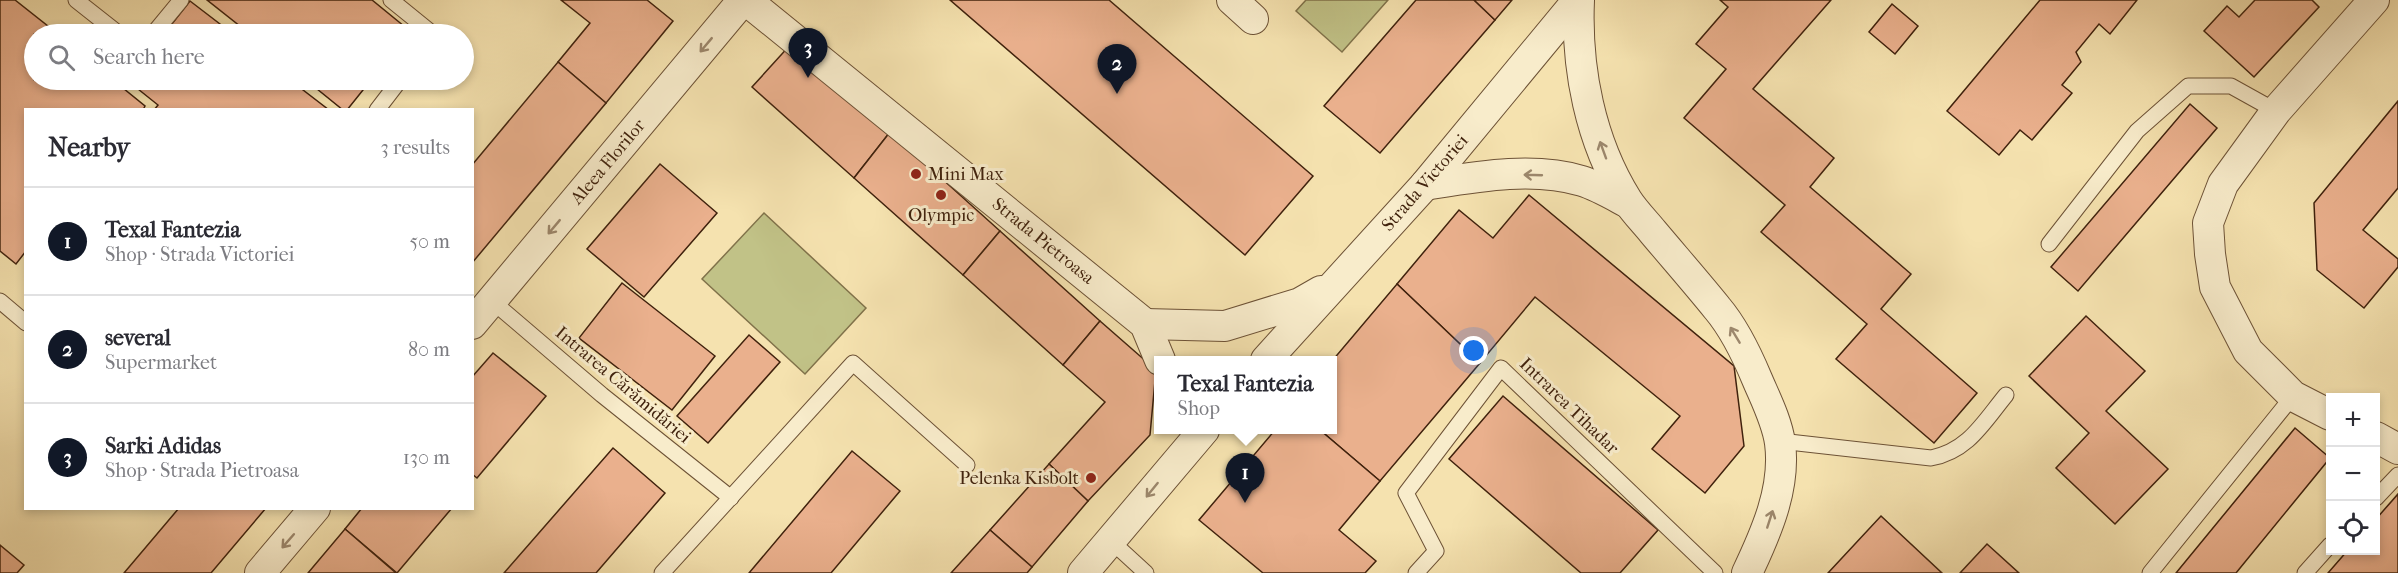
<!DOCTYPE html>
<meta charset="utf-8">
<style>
body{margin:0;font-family:"IM FELL French Canon",serif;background:#f7f7f7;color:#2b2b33}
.controls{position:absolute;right:18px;bottom:18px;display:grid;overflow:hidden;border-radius:0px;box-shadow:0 3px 9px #0003}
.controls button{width:54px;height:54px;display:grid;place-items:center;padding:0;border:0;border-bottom:2px solid #e1e1e2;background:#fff;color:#2b2b33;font:30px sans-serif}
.you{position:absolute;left:1474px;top:351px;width:21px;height:21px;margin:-15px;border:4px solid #fff;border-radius:50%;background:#1a73e8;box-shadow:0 0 0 9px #1a73e833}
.badge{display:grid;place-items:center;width:39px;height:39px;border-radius:50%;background:#111827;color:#fff;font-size:20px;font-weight:700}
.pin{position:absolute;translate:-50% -50px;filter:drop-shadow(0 2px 3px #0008)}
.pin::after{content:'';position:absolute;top:32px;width:21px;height:18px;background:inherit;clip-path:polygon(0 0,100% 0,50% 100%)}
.popup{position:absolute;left:1154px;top:356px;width:183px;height:78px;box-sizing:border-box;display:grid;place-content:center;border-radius:0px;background:#fff;filter:drop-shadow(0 2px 4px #0005);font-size:20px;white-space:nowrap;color:#7c7c81}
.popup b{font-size:22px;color:#2b2b33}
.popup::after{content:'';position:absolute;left:50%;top:100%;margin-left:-12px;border:12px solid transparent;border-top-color:#fff}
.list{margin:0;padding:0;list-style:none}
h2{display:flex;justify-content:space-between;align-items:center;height:78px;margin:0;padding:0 24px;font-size:26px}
h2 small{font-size:20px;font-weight:400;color:#7c7c81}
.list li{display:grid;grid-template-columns:39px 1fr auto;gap:18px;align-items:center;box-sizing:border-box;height:108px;padding:0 24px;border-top:2px solid #e1e1e2}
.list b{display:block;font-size:22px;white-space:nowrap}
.list p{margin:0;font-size:20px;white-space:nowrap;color:#7c7c81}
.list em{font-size:20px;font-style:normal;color:#7c7c81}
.icon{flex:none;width:33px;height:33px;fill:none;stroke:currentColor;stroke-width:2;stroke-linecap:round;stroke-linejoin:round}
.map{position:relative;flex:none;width:2398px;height:573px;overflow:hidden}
.search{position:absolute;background:#fff;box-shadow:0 3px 9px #0003;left:24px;top:24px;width:450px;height:66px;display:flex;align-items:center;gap:15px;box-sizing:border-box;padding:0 21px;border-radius:33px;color:#7c7c81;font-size:22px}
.panel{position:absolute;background:#fff;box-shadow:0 3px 9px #0003;left:24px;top:108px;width:450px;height:402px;border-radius:0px}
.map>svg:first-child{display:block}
</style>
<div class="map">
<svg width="2398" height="573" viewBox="0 0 2398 573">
<rect width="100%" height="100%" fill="#f5e2af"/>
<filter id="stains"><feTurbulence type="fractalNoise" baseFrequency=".00333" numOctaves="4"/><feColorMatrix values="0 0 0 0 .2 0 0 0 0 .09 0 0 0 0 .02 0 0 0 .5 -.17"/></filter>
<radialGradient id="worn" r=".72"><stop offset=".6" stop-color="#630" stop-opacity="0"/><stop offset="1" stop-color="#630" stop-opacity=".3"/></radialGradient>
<!-- green -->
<g fill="#c1c287" stroke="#80724a" stroke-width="1.5">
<polygon points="1306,0 1388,0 1342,52 1296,11"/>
<polygon points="764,213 866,308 805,374 702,279"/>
</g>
<!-- building -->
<g fill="#eab08d" stroke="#40220d" stroke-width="1.5">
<polygon points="0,0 15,0 58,34 34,34 34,80 113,80 145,106 143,110 26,110 26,251 16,264 0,251"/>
<polygon points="207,0 372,0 410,31 407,34 250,34"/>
<polygon points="561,0 647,0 673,21 606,103 558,62 590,23"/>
<polygon points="950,0 1109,0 1313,176 1245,255"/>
<polygon points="1416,0 1474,0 1495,20 1380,153 1324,106"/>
<polygon points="1474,0 1512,0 1495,20"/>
<polygon points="1720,0 1831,0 1753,89 1834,158 1810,187 1911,274 1881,309 1977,393 1934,443 1836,359 1867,324 1761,232 1785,205 1684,118 1726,69 1696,44 1728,7"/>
<polygon points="2040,0 2137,0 2110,34 2099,24 2076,52 2081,62 2062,85 2072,93 2032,140 2020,130 1999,155 1947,111"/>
<polygon points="2255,0 2312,0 2319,7 2254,77 2204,31 2227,6 2239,17"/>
<polygon points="190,1 233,34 164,34"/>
<polygon points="1892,4 1918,26 1895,54 1869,32"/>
<polygon points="791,44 890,132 854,178 752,87"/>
<polygon points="558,62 606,103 472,263 472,165"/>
<polygon points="129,80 290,80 329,110 154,110 158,105 128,81"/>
<polygon points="306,80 371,80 347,110 343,110"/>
<polygon points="2398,101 2398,188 2363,230 2398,259 2398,267 2364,308 2317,270 2314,203"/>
<polygon points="2190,104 2217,128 2078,291 2051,267"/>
<polygon points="890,132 1000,231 963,275 854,178"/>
<polygon points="660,164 717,213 644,297 587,249"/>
<polygon points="1529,195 1734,366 1744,446 1705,493 1652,449 1680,416 1535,297 1480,363 1397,284 1459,210 1493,238"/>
<polygon points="1000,231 1100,321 1063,365 963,275"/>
<polygon points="622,283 715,356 672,410 579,338"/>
<polygon points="1397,284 1480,363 1380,481 1320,430 1332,430 1332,361"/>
<polygon points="2086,316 2145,371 2106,411 2168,469 2115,524 2056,468 2089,433 2029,376"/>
<polygon points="1100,321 1156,370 1150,435 1088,501 1049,464 1105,402 1063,365"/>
<polygon points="749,335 780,362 708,443 677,416"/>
<polygon points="493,353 546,396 477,478 472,474 472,377"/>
<polygon points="1503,396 1658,530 1620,573 1581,573 1449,459"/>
<polygon points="2295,428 2330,458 2236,573 2176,573"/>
<polygon points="1275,430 1320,430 1380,481 1339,530 1376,561 1365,573 1263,573 1199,520"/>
<polygon points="613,448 665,493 596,573 504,573"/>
<polygon points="852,451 900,491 831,573 749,573"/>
<polygon points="1049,464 1088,501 1032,567 990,530"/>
<polygon points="2398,494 2398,573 2328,573 2348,550 2376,550 2376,519"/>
<polygon points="179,508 266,508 211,573 124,573"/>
<polygon points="362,508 452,508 397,573 345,529"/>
<polygon points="1881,516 1942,573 1828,573"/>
<polygon points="345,529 396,573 308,573"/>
<polygon points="990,530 1032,567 1027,573 951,573"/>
<polygon points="1987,544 2019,573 1960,573"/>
<polygon points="0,545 24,565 17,573 0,573"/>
</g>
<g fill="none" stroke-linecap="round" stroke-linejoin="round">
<!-- service casing -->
<g stroke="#6d5236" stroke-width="17">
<g id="service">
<polyline points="76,0 119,34"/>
<polyline points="391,0 433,34"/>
<polyline points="153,34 181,0"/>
<polyline points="377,110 400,80"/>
<polyline points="2049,244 2137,131 2188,86 2231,86 2276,111"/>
<polyline points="0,301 26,323"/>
<polyline points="492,301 602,395 731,498"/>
<path d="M1780,441L1931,458C1968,451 1983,423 2006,395"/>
<polyline points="2376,498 2398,475"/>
<polyline points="1110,540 1146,573"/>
<polyline points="662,573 853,363 967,465"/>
<polyline points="1416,573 1436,551 1406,493 1501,368 1715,573"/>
<polyline points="2150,573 2293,396"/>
<polyline points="2305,573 2330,545"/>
</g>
</g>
<!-- minor casing -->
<g stroke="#6d5236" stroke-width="32">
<g id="minor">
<polyline points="746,0 1145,324 1160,360"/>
<polyline points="1232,0 1253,19"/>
<path d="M1579,0C1576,68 1590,141 1627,200C1634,211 1644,221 1653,232C1674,257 1696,282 1717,308C1734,328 1747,355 1757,379C1765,398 1777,421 1780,443C1786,488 1766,533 1747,573"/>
<path d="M1425,185C1475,177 1532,166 1582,181C1598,186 1613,195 1628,203"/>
<polyline points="472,324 743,0"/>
<polyline points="1145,324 1225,326 1300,303 1321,291"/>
<polyline points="1266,360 1425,185 1578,0"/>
<polyline points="2330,415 2293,396 2248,351 2215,287 2210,254 2208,223 2223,184 2276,111 2374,0"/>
<polyline points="2376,437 2398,449"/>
<polyline points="260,573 315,508"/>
<polyline points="1083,573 1204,430"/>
</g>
</g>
<!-- service -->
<use href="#service" stroke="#f8eccb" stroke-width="15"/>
<!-- minor -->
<use href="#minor" stroke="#f8eccb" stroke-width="30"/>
</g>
<!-- one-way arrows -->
<defs><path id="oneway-shaft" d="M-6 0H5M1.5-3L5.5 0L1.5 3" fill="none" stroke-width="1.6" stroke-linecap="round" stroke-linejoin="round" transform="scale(1.5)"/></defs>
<g stroke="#9c876c">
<use href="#oneway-shaft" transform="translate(706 45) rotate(130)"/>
<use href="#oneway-shaft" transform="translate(1603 150) rotate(-110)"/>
<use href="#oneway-shaft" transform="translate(1533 175) rotate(-178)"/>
<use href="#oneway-shaft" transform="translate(554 227) rotate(130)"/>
<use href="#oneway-shaft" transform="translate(1735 335) rotate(-121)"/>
<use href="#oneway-shaft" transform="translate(1152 490) rotate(129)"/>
<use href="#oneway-shaft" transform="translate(1770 519) rotate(-72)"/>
<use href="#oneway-shaft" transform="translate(288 541) rotate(131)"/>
</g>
<!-- markers -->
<g fill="#8f2418" stroke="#f8eccb" stroke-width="2">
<circle cx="916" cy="174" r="6"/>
<circle cx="941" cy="195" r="6"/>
<circle cx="1091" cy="478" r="6"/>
</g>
<g text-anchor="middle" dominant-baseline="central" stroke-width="6" stroke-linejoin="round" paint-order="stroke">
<!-- street labels -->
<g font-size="18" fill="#40220d" stroke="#f8eccb">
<text transform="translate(608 162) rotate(-50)">Aleea Florilor</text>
<text transform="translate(1425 183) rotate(-49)">Strada Victoriei</text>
<text transform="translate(1043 241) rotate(39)">Strada Pietroasa</text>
<text transform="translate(623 385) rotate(40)">Intrarea Cărămidăriei</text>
<text transform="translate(1569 406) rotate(44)">Intrarea Tihadar</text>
</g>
<!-- poi labels -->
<g font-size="18" fill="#40220d" stroke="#f8eccb" text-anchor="start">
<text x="928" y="174">Mini Max</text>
<text x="941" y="215" text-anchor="middle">Olympic</text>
<text x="1079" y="478" text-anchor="end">Pelenka Kisbolt</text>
</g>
</g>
<rect width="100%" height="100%" filter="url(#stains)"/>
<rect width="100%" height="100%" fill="url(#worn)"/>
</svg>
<div class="controls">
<button>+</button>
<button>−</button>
<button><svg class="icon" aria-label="locate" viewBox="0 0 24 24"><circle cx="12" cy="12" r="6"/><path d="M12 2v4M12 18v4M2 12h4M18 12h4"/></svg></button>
</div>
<div class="you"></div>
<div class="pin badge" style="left:1245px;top:503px">1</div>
<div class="popup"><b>Texal Fantezia</b>Shop</div>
<div class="pin badge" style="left:1117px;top:94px">2</div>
<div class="pin badge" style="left:808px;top:78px">3</div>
<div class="search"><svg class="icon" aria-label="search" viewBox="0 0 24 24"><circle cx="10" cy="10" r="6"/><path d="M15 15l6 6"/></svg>Search here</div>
<section class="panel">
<h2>Nearby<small>3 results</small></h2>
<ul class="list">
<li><span class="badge">1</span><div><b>Texal Fantezia</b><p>Shop · Strada Victoriei</p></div><em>50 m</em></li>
<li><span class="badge">2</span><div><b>several</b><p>Supermarket</p></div><em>80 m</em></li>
<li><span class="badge">3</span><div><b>Sarki Adidas</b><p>Shop · Strada Pietroasa</p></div><em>130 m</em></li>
</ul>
</section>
</div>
